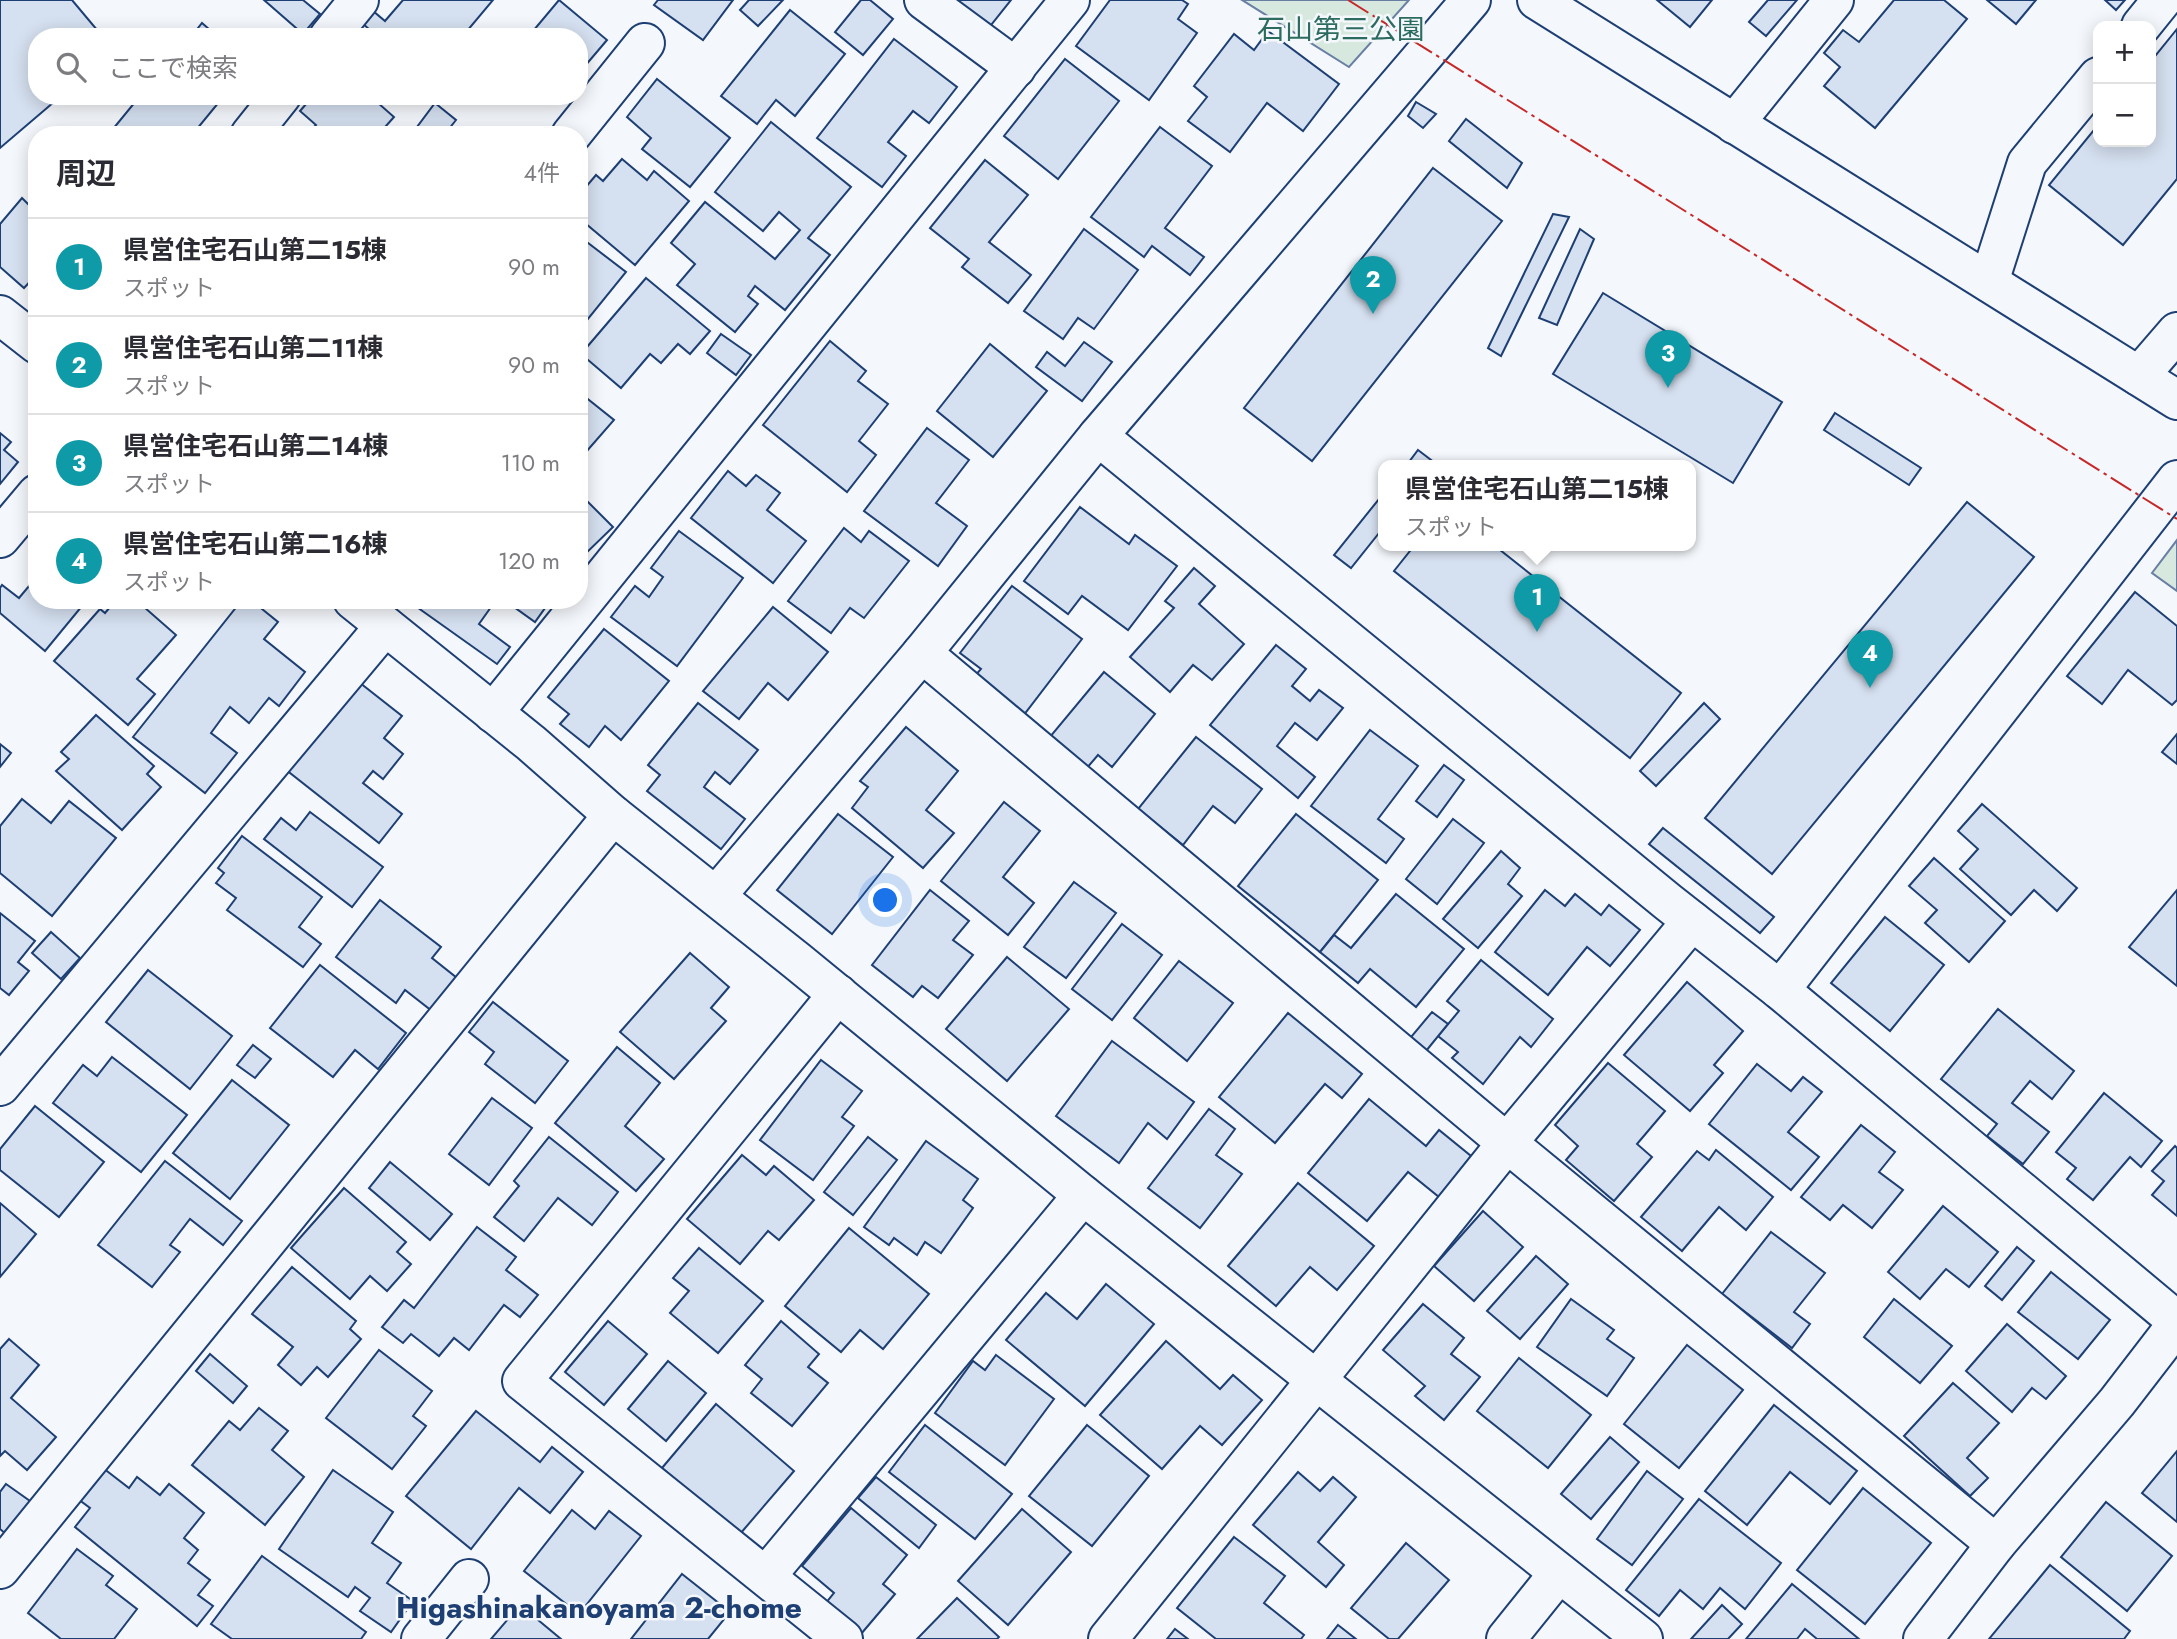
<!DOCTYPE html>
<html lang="ja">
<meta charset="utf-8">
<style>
body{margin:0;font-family:Jost,"Noto Sans JP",sans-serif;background:#f7f7f7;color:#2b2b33}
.controls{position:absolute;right:21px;top:21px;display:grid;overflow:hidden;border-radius:14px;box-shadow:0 4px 18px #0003}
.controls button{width:63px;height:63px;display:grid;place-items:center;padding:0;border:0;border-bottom:2px solid #e1e1e2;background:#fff;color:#2b2b33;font:35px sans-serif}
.you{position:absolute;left:886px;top:901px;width:24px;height:24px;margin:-18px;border:5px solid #fff;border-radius:50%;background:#1a73e8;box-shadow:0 0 0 10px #1a73e833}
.badge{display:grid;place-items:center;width:46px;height:46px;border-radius:50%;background:#0f766e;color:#fff;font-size:23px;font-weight:700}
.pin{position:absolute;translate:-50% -58px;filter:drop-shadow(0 2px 4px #0008)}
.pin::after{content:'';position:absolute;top:37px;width:24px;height:21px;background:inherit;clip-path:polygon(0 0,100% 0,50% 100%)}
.popup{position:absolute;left:1378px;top:460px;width:318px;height:91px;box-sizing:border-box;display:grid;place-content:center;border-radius:14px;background:#fff;filter:drop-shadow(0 2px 5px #0005);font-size:23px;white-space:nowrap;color:#7c7c81}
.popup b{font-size:26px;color:#2b2b33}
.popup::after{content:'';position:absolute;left:50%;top:100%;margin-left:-14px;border:14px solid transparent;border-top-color:#fff}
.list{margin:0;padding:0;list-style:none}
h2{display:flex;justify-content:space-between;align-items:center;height:91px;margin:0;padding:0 28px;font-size:30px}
h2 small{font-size:23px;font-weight:400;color:#7c7c81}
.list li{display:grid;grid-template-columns:46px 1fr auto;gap:21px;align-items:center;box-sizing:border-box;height:98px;padding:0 28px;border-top:2px solid #e1e1e2}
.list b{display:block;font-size:26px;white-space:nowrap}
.list p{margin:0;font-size:23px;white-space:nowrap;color:#7c7c81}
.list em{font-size:23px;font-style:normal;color:#7c7c81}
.icon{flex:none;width:38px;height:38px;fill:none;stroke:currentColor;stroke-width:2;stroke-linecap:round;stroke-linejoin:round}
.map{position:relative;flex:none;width:2177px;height:1639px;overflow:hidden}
.search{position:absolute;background:#fff;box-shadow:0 4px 18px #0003;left:28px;top:28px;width:560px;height:77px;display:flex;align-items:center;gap:18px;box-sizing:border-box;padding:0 24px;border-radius:28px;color:#7c7c81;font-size:26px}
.panel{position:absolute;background:#fff;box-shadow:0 4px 18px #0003;left:28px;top:126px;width:560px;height:483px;border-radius:28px}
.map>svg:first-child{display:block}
</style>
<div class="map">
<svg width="2177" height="1639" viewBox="0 0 2177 1639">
<rect width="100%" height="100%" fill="#f4f7fb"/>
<!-- green -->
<g fill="#d7e8df" stroke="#687fa3" stroke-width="2">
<polygon points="1242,0 1409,0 1349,67"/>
<polygon points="2177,540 2177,591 2152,573"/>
</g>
<!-- building -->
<g fill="#d5e0f0" stroke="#1d3f73" stroke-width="2">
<polygon points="0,0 72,0 103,37 37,37 37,96 61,96 0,148"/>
<polygon points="264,0 303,0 320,14 303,34"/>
<polygon points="403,0 493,0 462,37 378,37 362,23 373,11 385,21"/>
<polygon points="559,0 607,40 579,73 579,37 528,37"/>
<polygon points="658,0 733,0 703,40 654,5"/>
<polygon points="749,0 783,0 758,26 740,10"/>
<polygon points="861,0 870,0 893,19 863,55 835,32"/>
<polygon points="949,0 1011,0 987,30"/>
<polygon points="1110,0 1182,0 1188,4 1178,19 1197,33 1149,100 1076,46"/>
<polygon points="1657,0 1712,0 1690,27"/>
<polygon points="1768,0 1797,0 1766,36 1749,22"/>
<polygon points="1894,0 1944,0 1967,19 1875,128 1824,86 1840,67 1824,53 1843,30 1859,42"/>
<polygon points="1987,0 2036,0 2016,24"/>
<polygon points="2105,0 2125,0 2116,10"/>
<polygon points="790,10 845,54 795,116 776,100 757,124 721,96"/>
<polygon points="202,23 218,37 191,37"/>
<polygon points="2177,29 2177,179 2123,245 2049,185 2098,125 2098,142 2151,142 2151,61"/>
<polygon points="1268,31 1339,84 1303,131 1267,103 1230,152 1188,121 1207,97 1194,86 1234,34 1254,50"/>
<polygon points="894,39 957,87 929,123 913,111 888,142 906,156 882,187 817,138"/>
<polygon points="1065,59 1119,101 1058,179 1004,136"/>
<polygon points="657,79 730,138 690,187 642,149 651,138 627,117"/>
<polygon points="140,96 224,96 192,135 108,135"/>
<polygon points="313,96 384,96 378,103 394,117 378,135 306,135 316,125 300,111"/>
<polygon points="1416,102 1436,114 1423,128 1408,116"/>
<polygon points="435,103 456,120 444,135 411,135"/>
<polygon points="1466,119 1522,163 1507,188 1449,141"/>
<polygon points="771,122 851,187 808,238 830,255 785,310 755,286 748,296 758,304 735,332 677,285 695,264 671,243 705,202 775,259 800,230 779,212 763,231 715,192"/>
<polygon points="1160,127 1212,166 1165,228 1204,257 1190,275 1152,246 1144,257 1091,217"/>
<polygon points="622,159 647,180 654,171 689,201 635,265 579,218 579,195 596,175 603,181"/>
<polygon points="985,160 1028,195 989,242 1031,275 1008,303 962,267 969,259 930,228"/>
<polygon points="1433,168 1502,221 1312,461 1244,408"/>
<polygon points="22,198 30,206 37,198 37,274 24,288 0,267 0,224"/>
<polygon points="1553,214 1569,217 1501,356 1488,348"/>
<polygon points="1084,229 1138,270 1094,329 1078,318 1063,339 1024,311"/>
<polygon points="1580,229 1594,239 1557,325 1539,318"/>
<polygon points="579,236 626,272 579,330"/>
<polygon points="646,278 710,331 690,354 678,344 661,363 650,354 621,388 581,354"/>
<polygon points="1603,293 1782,402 1733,483 1553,374"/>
<polygon points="721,334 751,355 736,375 707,353"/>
<polygon points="830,341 866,371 858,381 888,404 859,441 876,455 847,492 763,425"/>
<polygon points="1084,342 1112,362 1082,401 1036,367 1047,352 1065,366"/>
<polygon points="990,344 1047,391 993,457 937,411"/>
<polygon points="579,392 614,420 579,460"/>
<polygon points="1835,413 1921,468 1909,485 1824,430"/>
<polygon points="927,428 969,460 936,503 967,526 938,566 864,511"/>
<polygon points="0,433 11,442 4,450 18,462 0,484"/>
<polygon points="1418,450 1435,463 1433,466 1406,466"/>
<polygon points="728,471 746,486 756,475 780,493 767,510 806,541 773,583 691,518"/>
<polygon points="580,494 613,527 579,560 579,494"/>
<polygon points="1383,494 1383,528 1351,568 1334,555"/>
<polygon points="1967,502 2034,557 1772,874 1705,818"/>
<polygon points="1080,507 1129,544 1135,535 1177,566 1128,630 1082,596 1068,614 1024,581"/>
<polygon points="844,528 861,542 869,531 909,561 864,618 850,608 831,633 788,601"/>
<polygon points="679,531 743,578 677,666 611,617 635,586 649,597 663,577 651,568"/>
<polygon points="1414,546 1495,546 1681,693 1630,758 1394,571"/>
<polygon points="1194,568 1215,586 1199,604 1244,644 1212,680 1193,665 1170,692 1130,657 1174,608 1165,601"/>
<polygon points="34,580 37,582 37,600 87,600 45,651 0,613 0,588 2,585 19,598"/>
<polygon points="1012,586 1082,639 1023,716 973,678 981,669 960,653"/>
<polygon points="2135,592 2177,626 2177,700 2172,705 2128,670 2102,704 2067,676"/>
<polygon points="116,600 136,600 176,635 137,679 155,694 128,725 54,661 100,609 105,613"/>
<polygon points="242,600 251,600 278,622 264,639 305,672 279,706 269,698 249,723 230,707 211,733 237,753 205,793 133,737"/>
<polygon points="407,600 496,600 479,624 510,647 497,664"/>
<polygon points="504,600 549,600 550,601 535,622"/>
<polygon points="773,607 828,652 788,700 768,683 739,719 703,691"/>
<polygon points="604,629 669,681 621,740 605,726 589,747 560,724 569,714 548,697"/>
<polygon points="1276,645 1306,669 1292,686 1310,701 1319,690 1343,708 1317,740 1295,723 1277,746 1315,777 1298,798 1210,725"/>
<polygon points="1104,672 1155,714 1112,767 1098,755 1086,769 1049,738"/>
<polygon points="355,679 402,716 384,738 403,754 383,779 373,771 363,783 402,814 379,843 285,769"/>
<polygon points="698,703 758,750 730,784 715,772 704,787 745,819 721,849 647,791 660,775 648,765"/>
<polygon points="1704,703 1720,719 1656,786 1640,771"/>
<polygon points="96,715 154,766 147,774 161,787 122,830 56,771 69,759 61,752"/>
<polygon points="906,727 958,771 926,810 954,833 923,868 852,808 868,787 860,781"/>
<polygon points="1370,730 1418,766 1378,819 1404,839 1386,863 1311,806"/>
<polygon points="2177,734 2177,764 2162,752"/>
<polygon points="1196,737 1262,789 1235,823 1213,806 1183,845 1138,809"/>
<polygon points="0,744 11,753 0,767"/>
<polygon points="1444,765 1464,780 1437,817 1416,801"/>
<polygon points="22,799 51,823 69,801 116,838 52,916 0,873 0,826"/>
<polygon points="1004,802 1040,831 1003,877 1034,903 1008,935 941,881"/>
<polygon points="1982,804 2077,888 2057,911 2034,890 2011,915 1960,869 1978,849 1958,831"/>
<polygon points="310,812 383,867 352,907 264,839 281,818 296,830"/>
<polygon points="838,814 893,857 832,934 777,890"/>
<polygon points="1296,814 1378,880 1320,952 1238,886"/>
<polygon points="1453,819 1484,843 1437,904 1406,879"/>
<polygon points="1663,828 1774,917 1760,933 1649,844"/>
<polygon points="242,836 322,897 299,927 321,944 303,967 227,910 236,898 216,883 224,873 218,868"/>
<polygon points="1501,851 1520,868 1508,884 1522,896 1478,948 1443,919"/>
<polygon points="1934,858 2005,921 1969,962 1925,923 1937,910 1909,886"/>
<polygon points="1074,882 1116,913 1066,978 1024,947"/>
<polygon points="930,890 969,921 953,940 973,955 938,998 922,986 913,997 872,965"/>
<polygon points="1545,890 1565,906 1575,894 1601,915 1609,905 1640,930 1610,966 1587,947 1548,995 1495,952"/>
<polygon points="2177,890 2177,986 2129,947"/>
<polygon points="1396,894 1464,949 1416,1007 1370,969 1358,983 1320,952 1334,935 1351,948"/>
<polygon points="380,900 441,947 432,958 457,978 432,1011 405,990 396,1003 336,957"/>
<polygon points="0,913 35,941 18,962 29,971 9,995 0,988"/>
<polygon points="1885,917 1944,965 1890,1031 1831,983"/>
<polygon points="1122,924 1162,955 1112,1020 1072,989"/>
<polygon points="51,932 80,958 61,979 32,953"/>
<polygon points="690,953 729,987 711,1008 726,1021 674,1079 620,1032"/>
<polygon points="1007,957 1069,1009 1007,1081 946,1029"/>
<polygon points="1481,960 1553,1019 1531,1047 1520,1037 1483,1084 1452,1058 1458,1052 1438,1036 1459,1011 1447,1001"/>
<polygon points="1179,961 1233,1003 1187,1061 1134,1018"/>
<polygon points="320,965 406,1033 378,1069 355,1050 333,1077 270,1028"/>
<polygon points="148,970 232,1036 190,1089 106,1022"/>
<polygon points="1687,982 1743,1031 1714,1065 1723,1073 1690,1111 1624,1055"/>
<polygon points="493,1002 568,1061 535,1103 485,1064 494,1052 469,1032"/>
<polygon points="1998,1009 2074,1071 2052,1099 2030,1081 2012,1103 2049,1132 2023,1164 1987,1136 1997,1124 1941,1079"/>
<polygon points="1432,1012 1448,1024 1422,1056 1406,1043"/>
<polygon points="1288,1013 1362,1074 1342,1098 1325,1084 1275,1143 1219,1097"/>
<polygon points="1112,1041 1194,1102 1167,1139 1148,1123 1119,1163 1056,1116"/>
<polygon points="253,1045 271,1059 255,1078 237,1065"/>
<polygon points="617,1047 660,1083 625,1126 664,1159 636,1191 555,1123"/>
<polygon points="112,1057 187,1115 141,1172 53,1103 83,1065 97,1076"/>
<polygon points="821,1060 862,1091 842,1117 854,1126 813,1180 760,1140"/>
<polygon points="1608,1063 1665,1111 1637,1144 1652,1157 1614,1201 1566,1160 1578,1146 1555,1125"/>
<polygon points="1757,1064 1791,1091 1803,1077 1822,1092 1788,1132 1819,1157 1791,1190 1709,1124"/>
<polygon points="232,1080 289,1125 230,1199 173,1153"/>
<polygon points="2104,1093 2162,1141 2141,1167 2130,1157 2093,1200 2067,1179 2076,1168 2056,1152"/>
<polygon points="492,1098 532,1128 489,1185 449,1154"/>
<polygon points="1369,1099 1426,1146 1439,1130 1471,1156 1439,1197 1408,1172 1367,1221 1308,1173"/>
<polygon points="35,1106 104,1162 59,1217 0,1170 0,1149"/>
<polygon points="1209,1109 1235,1129 1216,1155 1242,1174 1200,1228 1148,1188"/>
<polygon points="1861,1125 1895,1152 1879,1172 1903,1190 1872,1228 1843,1205 1830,1220 1801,1197"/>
<polygon points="549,1137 618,1192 592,1225 558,1198 524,1241 494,1217 519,1186 514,1181"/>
<polygon points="868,1137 897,1160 853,1215 824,1192"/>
<polygon points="926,1141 978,1179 963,1200 973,1208 941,1253 925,1242 917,1255 894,1238 889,1245 864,1227"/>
<polygon points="2175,1146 2177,1148 2177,1216 2152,1195 2164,1181 2152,1171"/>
<polygon points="1716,1150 1773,1197 1746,1230 1719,1207 1682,1251 1641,1217 1697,1151 1709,1160"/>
<polygon points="742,1155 766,1175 774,1166 814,1200 779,1240 768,1231 740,1264 687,1219"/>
<polygon points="165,1161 242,1221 223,1245 190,1219 170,1245 180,1252 152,1287 98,1245"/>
<polygon points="390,1162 452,1214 430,1240 369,1188"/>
<polygon points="1298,1183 1374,1246 1337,1290 1310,1267 1276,1306 1228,1266"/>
<polygon points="344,1188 406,1242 397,1252 411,1264 387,1291 370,1276 350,1299 291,1248"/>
<polygon points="0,1203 36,1234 0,1277"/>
<polygon points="1943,1206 1998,1252 1969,1287 1946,1269 1920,1299 1888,1272"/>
<polygon points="1483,1211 1523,1247 1474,1301 1434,1266"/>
<polygon points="477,1227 516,1257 506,1270 538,1295 520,1317 504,1305 469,1350 454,1338 439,1356 411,1334 403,1343 382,1327 404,1300 414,1308"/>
<polygon points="849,1228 929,1294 883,1349 860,1330 841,1352 785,1306"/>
<polygon points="1771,1232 1825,1273 1794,1312 1810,1324 1792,1348 1722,1294"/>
<polygon points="2017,1247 2034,1261 2002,1300 1985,1286"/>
<polygon points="699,1248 763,1301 718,1353 670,1313 689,1291 673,1278"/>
<polygon points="1536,1256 1568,1284 1520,1339 1487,1311"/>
<polygon points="292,1267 356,1321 350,1329 361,1339 328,1377 317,1367 301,1385 278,1365 293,1347 252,1314"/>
<polygon points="2051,1272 2110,1320 2078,1359 2018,1312"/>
<polygon points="1106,1284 1154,1324 1085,1406 1006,1340 1046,1293 1077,1319"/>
<polygon points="1571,1299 1614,1330 1607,1339 1634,1358 1607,1396 1537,1347"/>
<polygon points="1894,1299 1952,1346 1920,1383 1864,1337"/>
<polygon points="1423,1304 1464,1338 1451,1354 1480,1377 1444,1420 1415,1396 1425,1386 1383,1350"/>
<polygon points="608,1321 647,1354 604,1405 565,1372"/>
<polygon points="781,1321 819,1354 808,1367 828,1383 792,1426 751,1393 762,1379 745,1365"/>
<polygon points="2007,1324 2066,1376 2046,1399 2032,1388 2012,1412 1966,1371"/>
<polygon points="9,1339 39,1365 11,1398 56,1437 27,1470 5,1451 0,1456 0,1349"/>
<polygon points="1166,1341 1220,1389 1233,1375 1262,1400 1222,1445 1200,1426 1162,1469 1100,1415"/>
<polygon points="1687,1345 1743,1390 1679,1468 1624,1424"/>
<polygon points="379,1350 432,1391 413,1416 426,1426 392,1469 326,1418"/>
<polygon points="210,1354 247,1386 233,1403 196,1371"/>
<polygon points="996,1355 1054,1399 1005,1465 935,1413 973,1361 985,1370"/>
<polygon points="1519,1358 1591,1415 1548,1468 1477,1411"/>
<polygon points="668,1361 706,1393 666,1441 628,1409"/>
<polygon points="1953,1383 1999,1423 1967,1458 1988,1478 1970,1496 1904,1436"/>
<polygon points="716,1404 794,1471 740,1534 662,1468"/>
<polygon points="1774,1405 1857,1471 1830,1504 1790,1472 1747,1525 1705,1491"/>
<polygon points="259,1408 288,1431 272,1450 304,1477 265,1525 192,1465 229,1421 240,1430"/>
<polygon points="476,1411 540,1462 552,1447 583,1472 550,1513 519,1488 471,1549 406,1496"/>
<polygon points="925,1425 1012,1494 975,1539 889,1472"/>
<polygon points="1087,1425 1149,1476 1092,1546 1029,1496"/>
<polygon points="1610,1437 1639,1462 1591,1519 1561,1494"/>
<polygon points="2177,1451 2177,1522 2142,1493"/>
<polygon points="103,1468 129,1488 137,1477 160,1495 169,1484 204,1513 184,1538 198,1550 188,1563 210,1580 198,1595 213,1606 197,1626 75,1527 90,1508 78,1499"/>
<polygon points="333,1470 393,1512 372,1543 401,1563 387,1583 413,1601 391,1632 360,1611 370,1598 355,1587 348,1597 279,1549"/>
<polygon points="1647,1471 1683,1499 1632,1565 1597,1539"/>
<polygon points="1298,1472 1320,1491 1333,1477 1356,1497 1318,1542 1344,1565 1326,1587 1253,1525"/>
<polygon points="876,1477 936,1525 919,1548 858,1498"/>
<polygon points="6,1484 30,1501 7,1535 0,1529 0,1492"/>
<polygon points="1863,1488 1931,1543 1865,1624 1797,1570"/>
<polygon points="1699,1499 1781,1563 1745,1609 1720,1588 1703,1609 1680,1590 1659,1616 1626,1590"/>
<polygon points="2106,1502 2172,1556 2127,1611 2061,1557"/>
<polygon points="851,1508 907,1555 883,1584 895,1594 861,1634 825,1604 834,1593 802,1566"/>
<polygon points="1022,1509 1071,1552 1008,1625 958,1581"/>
<polygon points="572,1510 595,1529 609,1511 641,1536 579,1614 524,1571"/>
<polygon points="1234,1537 1285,1576 1264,1603 1304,1635 1301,1639 1216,1639 1177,1608"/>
<polygon points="1406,1543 1449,1580 1398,1639 1389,1639 1351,1608"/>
<polygon points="77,1549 113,1576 106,1585 137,1609 114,1639 61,1639 28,1613"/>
<polygon points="262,1556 366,1632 361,1639 232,1639 211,1624"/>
<polygon points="2050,1565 2130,1631 2124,1639 1989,1639"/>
<polygon points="682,1574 730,1612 708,1639 631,1639"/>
<polygon points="1792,1584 1859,1639 1817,1639 1805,1629 1797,1639 1746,1639"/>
<polygon points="957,1598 999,1637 997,1639 917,1639"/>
<polygon points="520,1605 561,1639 491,1639"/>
<polygon points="1722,1605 1742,1624 1728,1639 1691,1639"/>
<polygon points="1338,1625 1356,1639 1327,1639"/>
<polygon points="1175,1629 1188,1639 1167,1639"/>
</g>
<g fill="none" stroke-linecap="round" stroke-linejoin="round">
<!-- minor casing -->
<g stroke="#1d3f73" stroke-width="42">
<g id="minor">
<polyline points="924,0 1016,68"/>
<polyline points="1537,0 2177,400"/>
<polyline points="2141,26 2162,0"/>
<polyline points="329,37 359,0"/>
<polyline points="1734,124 1834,0"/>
<polyline points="250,135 281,96"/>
<polyline points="571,135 645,43"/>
<polyline points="1989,282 2027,163 2098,77"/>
<polyline points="0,315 37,344"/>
<polyline points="2139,376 2177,332"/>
<polyline points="1098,436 1668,902 1780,990 2177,1321"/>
<polyline points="0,538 37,494"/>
<polyline points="353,600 531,743 613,815 797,961 1083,1195 1643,1639"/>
<polyline points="922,653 1507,1143 1996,1544"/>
<polyline points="493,713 1070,0"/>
<polyline points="716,896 922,653 1098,436 1471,0"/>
<polyline points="1780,990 2177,480"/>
<polyline points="838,994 522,1381 843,1639"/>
<polyline points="0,1086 385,626"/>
<polyline points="0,1569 613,815"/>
<polyline points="766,1576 1083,1195"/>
<polyline points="421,1639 469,1579"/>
<polyline points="1108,1639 1507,1143 1692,921"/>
<polyline points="1506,1639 1559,1573"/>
<polyline points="1923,1639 1996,1544 2117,1402 2177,1324"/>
</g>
</g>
<!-- minor -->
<use href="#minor" stroke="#f4f7fb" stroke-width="38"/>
<!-- power -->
<polyline stroke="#c62828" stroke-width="2" stroke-dasharray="24 5 3.5 5" stroke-linecap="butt" points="1348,0 2177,519"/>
</g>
<g text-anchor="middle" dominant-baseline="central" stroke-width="5" stroke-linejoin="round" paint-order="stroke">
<!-- park labels -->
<g font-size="28" fill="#2c6c60" stroke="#f4f7fb">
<text x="1341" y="29">石山第三公園</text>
</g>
<!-- neighbourhood labels -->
<g font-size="30" font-weight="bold" fill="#1d3f73" stroke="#f4f7fb">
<text x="599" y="1607">Higashinakanoyama 2-chome</text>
</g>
</g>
</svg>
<div class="controls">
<button>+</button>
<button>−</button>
</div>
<div class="you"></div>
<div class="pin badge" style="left:1537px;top:632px;background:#0f9aa8">1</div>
<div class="popup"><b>県営住宅石山第二15棟</b>スポット</div>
<div class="pin badge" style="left:1373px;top:314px;background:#0f9aa8">2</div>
<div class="pin badge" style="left:1668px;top:388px;background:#0f9aa8">3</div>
<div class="pin badge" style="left:1870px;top:688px;background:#0f9aa8">4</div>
<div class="search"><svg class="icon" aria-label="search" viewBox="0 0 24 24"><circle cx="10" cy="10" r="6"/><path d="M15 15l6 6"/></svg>ここで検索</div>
<section class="panel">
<h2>周辺<small>4件</small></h2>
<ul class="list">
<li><span class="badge" style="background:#0f9aa8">1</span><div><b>県営住宅石山第二15棟</b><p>スポット</p></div><em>90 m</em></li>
<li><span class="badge" style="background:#0f9aa8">2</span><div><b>県営住宅石山第二11棟</b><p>スポット</p></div><em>90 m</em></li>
<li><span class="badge" style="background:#0f9aa8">3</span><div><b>県営住宅石山第二14棟</b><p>スポット</p></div><em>110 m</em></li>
<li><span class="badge" style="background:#0f9aa8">4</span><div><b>県営住宅石山第二16棟</b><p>スポット</p></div><em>120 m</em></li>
</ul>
</section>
</div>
